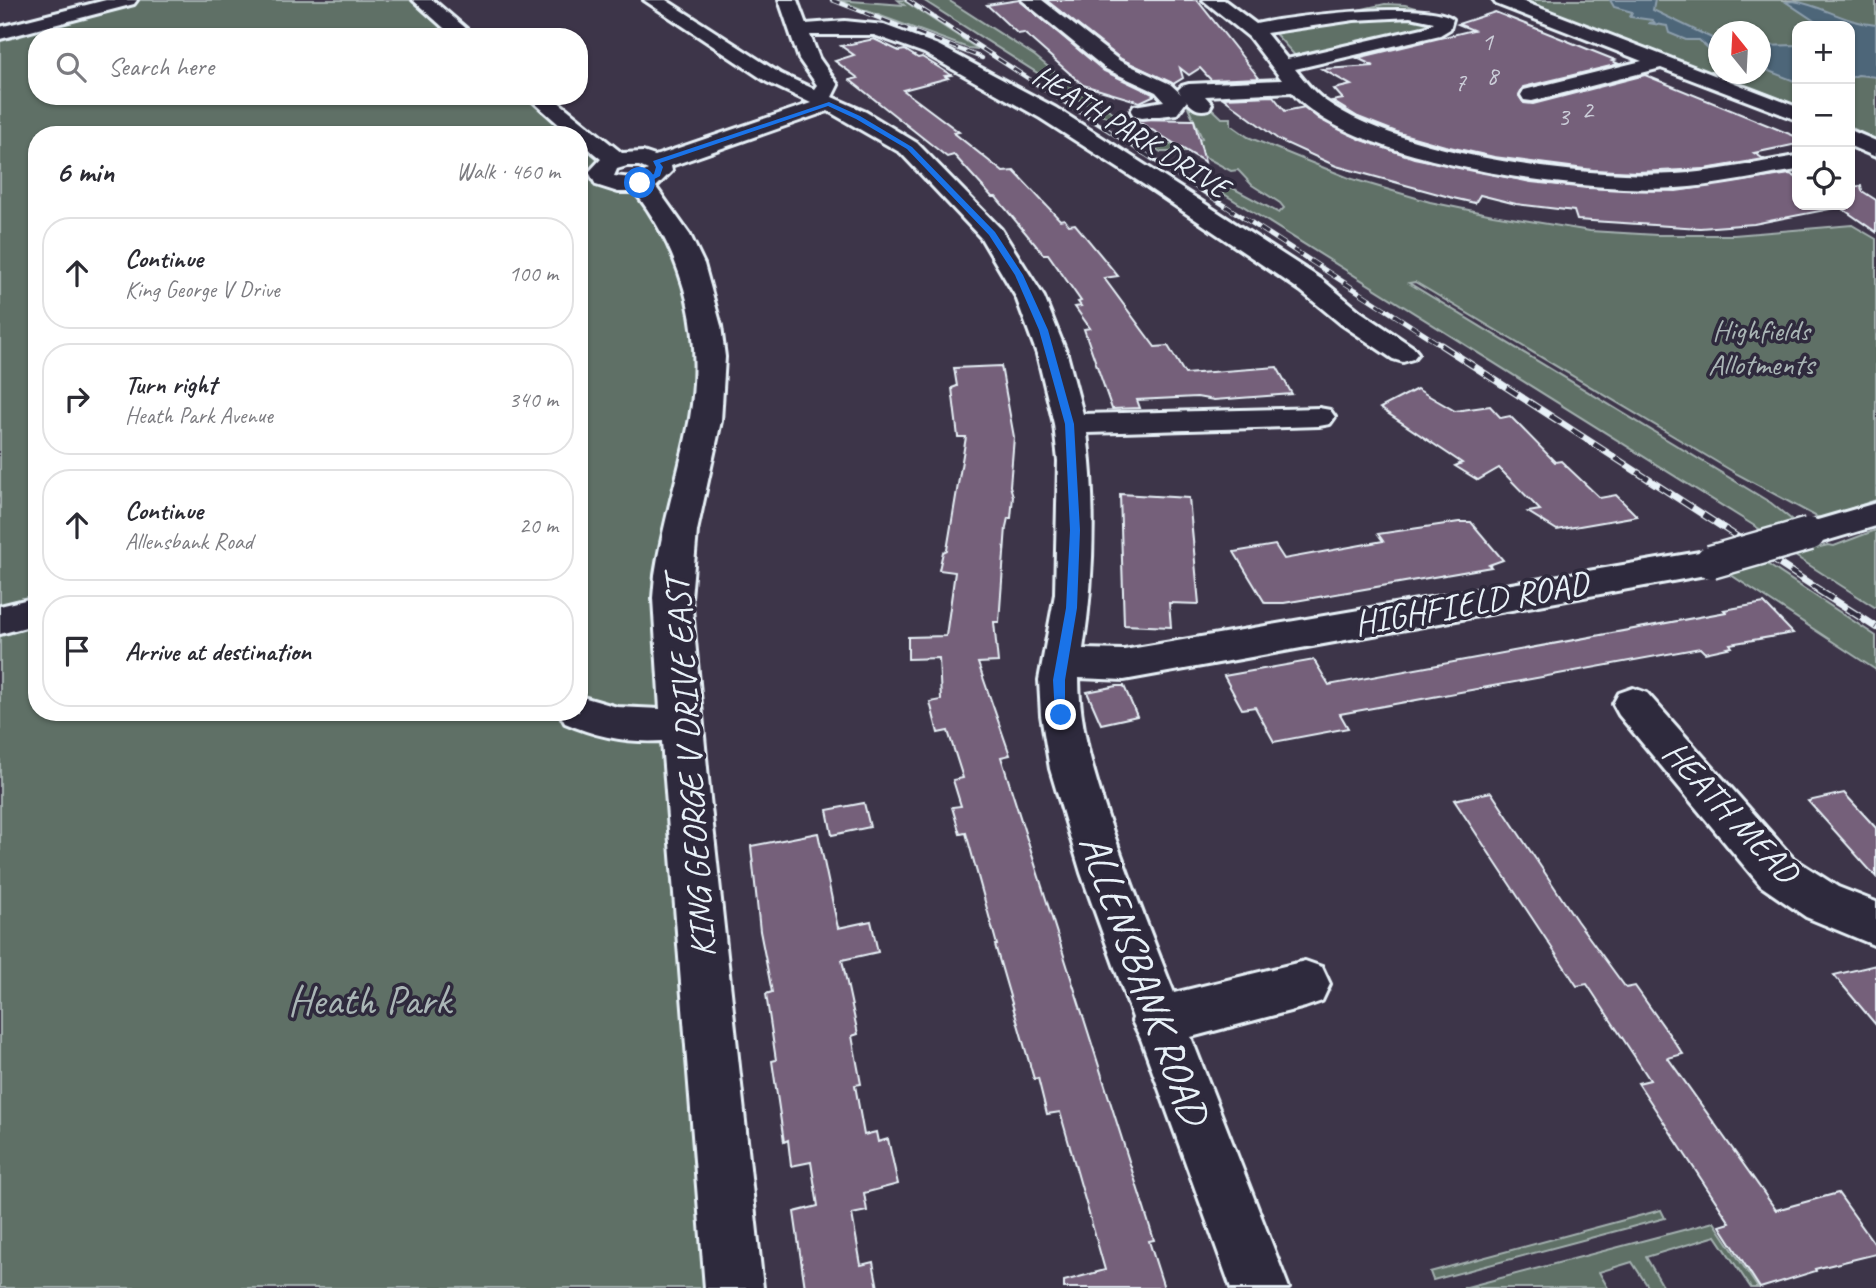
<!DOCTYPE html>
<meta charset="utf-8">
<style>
body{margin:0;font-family:Caveat,sans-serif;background:#f7f7f7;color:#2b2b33}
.controls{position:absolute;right:21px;top:21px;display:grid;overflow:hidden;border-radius:14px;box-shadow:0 2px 5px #0004}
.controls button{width:63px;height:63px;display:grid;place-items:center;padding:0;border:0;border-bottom:2px solid #e1e1e2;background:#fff;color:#2b2b33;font:35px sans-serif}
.compass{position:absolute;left:1708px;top:21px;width:63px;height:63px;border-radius:50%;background:#fff;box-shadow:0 2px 5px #0004;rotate:342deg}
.stop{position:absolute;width:21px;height:21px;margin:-16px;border:5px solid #1a73e8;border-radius:50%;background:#fff}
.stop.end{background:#1a73e8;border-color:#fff;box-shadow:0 2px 7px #0008}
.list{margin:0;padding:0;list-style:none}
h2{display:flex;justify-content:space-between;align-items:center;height:91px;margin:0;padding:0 28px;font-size:30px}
h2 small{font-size:23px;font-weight:400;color:#7c7c81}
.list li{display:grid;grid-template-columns:46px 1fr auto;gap:21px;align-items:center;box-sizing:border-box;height:112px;margin:0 14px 14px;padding:0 14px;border:2px solid #e1e1e2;border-radius:28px}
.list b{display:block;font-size:26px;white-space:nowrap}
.list p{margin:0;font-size:23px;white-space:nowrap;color:#7c7c81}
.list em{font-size:23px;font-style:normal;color:#7c7c81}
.icon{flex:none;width:38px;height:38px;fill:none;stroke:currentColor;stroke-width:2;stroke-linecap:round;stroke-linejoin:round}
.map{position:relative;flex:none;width:1876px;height:1288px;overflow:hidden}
.search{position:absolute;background:#fff;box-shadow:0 2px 5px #0004;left:28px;top:28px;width:560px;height:77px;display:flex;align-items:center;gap:18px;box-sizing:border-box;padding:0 24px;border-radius:28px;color:#7c7c81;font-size:26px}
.panel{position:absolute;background:#fff;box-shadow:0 2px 5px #0004;left:28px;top:126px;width:560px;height:595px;border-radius:28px}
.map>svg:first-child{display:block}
</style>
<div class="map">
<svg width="1876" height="1288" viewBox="0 0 1876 1288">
<rect width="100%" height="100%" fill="#3d3549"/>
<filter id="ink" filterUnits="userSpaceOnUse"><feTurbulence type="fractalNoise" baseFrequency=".0143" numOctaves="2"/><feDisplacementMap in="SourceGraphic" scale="14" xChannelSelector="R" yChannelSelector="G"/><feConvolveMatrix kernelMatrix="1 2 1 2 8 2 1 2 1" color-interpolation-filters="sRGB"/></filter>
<g filter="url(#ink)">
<!-- green -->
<g fill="#5e6f66" stroke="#a3b0af" stroke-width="2" fill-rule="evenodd">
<path d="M133,0H418L461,37H37V96H536L605,157L597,166L635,189L668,230L714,341L674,515L720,1288H0V35ZM37,135H579V712H37Z"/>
<polygon points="837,0 904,5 898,0 903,0 978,49 968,48"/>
<polygon points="923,0 948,0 1035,56 1075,89 1165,144 1181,144 1202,138 1185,100 1206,103 1222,118 1231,118 1231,125 1248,137 1349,178 1430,202 1493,215 1590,231 1657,235 1734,235 1852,225 1876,239 1876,500 1829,516 1828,520 1817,517 1737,474 1415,282 1409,283 1771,503 1797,524 1769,535 1224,194 1221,189 1229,186 1279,213 1284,208 1280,203 1252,185 1238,170 1231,171 1196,152 1161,152"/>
<path d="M1524,0H1876V140L1850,127V26H1797V105L1520,2ZM1718,32H1760V74H1718Z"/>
<polygon points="1385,4 1405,5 1432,13 1436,25 1298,59 1271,29"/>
<polygon points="1876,530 1876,608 1792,554 1828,545 1834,546"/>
<polygon points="1764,562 1876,636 1876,670 1728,573"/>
<polygon points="1661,1210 1665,1218 1433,1280 1430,1272"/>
<polygon points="1714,1222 1758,1288 1751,1288 1716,1236 1646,1257 1664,1288 1649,1288 1632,1262 1599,1272 1608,1288 1463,1288"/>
</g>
<!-- water -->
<g fill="#4e6679" stroke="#8c9eac" stroke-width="2">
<polygon points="1610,0 1655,0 1653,10 1718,41 1718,51 1708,48 1699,40 1686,40 1669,33 1667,26 1648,23 1654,22 1652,20 1630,17 1632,12 1614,7"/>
<path d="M1793,1C1825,6 1842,22 1876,25V77L1858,75L1850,78V26H1822L1786,2Z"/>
<polygon points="1797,45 1797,82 1761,68 1761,46"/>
</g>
<!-- building -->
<g fill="#74617a" stroke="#e8f1f8" stroke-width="2">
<polygon points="1019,0 1104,71 1155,95 1140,102 1083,85 1024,33 1018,34 987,5"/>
<polygon points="1046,0 1197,0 1259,78 1211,80 1200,68 1189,75 1180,68 1183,78 1173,84 1121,59"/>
<polygon points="1495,12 1615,60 1612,61 1619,64 1523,87 1519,96 1524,103 1533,104 1645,75 1797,137 1797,144 1754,153 1764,159 1705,169 1637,172 1593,170 1494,157 1445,146 1399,133 1358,117 1332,101 1343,99 1334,89 1351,85 1322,69 1374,66 1357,58 1473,30 1458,24"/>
<polygon points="874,39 899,51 905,50 918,58 922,57 951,75 945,76 948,78 903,90 959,132 954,133 1003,172 1014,171 1060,220 1064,219 1069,225 1075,224 1118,276 1104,278 1155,347 1168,346 1185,374 1277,367 1292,394 1214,400 1197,397 1137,400 1140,408 1112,409 1084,329 1090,328 1075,307 1081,306 1078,302 1081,301 1048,254 1043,254 996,197 992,197 954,155 947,157 850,80 858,78 835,61 854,55 841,46"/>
<polygon points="1273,96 1285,111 1305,107 1319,119 1362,140 1414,158 1531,182 1587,188 1676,191 1790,174 1797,178 1797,205 1850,205 1850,187 1861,186 1862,191 1876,200 1876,232 1840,207 1754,224 1700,228 1577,220 1574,211 1516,204 1480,195 1475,203 1453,198 1336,166 1279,140 1223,98"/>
<polygon points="1134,119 1194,120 1205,162"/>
<polygon points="1001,366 1014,437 1010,486 1013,496 1011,518 1008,518 1006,527 999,622 994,622 998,662 978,663 1010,755 1001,757 1154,1240 1149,1241 1164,1288 1064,1288 1064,1281 1105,1270 1060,1112 1047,1114 1038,1078 1034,1079 995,945 997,945 966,833 960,834 952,807 961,806 953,780 963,778 948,731 938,733 930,702 941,700 939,658 908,659 908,637 946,636 955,572 939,570 943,552 947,550 966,437 958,437 952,388 957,386 954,368"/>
<polygon points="1417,389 1455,411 1490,406 1501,418 1510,416 1555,462 1561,461 1600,498 1616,495 1637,516 1557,530 1528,512 1540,510 1499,468 1478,480 1455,466 1462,463 1380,408"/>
<polygon points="1120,494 1189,498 1199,604 1169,603 1171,627 1124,625"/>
<polygon points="1459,522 1471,522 1503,560 1489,565 1491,567 1284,603 1265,603 1234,552 1275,545 1284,559 1383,541 1378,534"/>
<polygon points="1764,603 1793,633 1730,644 1732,647 1705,653 1700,648 1340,714 1348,728 1274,742 1255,707 1242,709 1224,676 1314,660 1329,685 1726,612 1724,610"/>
<polygon points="1117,686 1124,686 1137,716 1101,724 1087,692"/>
<polygon points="1491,792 1577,921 1626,988 1635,986 1683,1054 1668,1058 1776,1210 1838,1193 1876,1246 1876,1254 1815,1269 1816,1271 1760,1288 1720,1226 1730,1223 1638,1083 1650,1080 1587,984 1577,986 1454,800"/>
<polygon points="1844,793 1876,828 1876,877 1808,801"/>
<polygon points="864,803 870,827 832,835 827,810"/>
<polygon points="818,833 838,928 871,921 878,952 842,960 858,1034 852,1036 861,1084 855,1085 864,1135 876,1132 878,1142 888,1139 898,1184 864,1193 867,1211 852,1214 861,1265 873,1262 878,1288 805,1288 794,1212 818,1206 811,1162 791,1166 788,1140 784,1142 772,1061 776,1060 766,994 772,992 760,931 751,846"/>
<polygon points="1876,965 1876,1025 1834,975"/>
</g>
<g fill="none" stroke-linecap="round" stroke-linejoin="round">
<!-- minor casing -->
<g stroke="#e8f1f8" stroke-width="6">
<g id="minor">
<polygon points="106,0 137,0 134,4 0,39 0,27"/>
<polygon points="413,0 433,0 476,37 454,37"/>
<path d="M644,0H666L781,74L814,89L817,85L799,59L779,0H797L806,24L845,21L884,25L938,45L992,74L1056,108L1159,174L1321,279L1361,312L1413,347L1418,353L1413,359L1403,362L1393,359L1341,324L1301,291L1143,184L1040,118L924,53L874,35H810L819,58L838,85L832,97L866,112L917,143L1001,229L1044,297L1067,354L1083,414L1319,408L1330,410L1335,417L1330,424L1319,426L1087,433C1096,505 1094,578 1083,649L1124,650L1711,550L1724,553L1729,562L1724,571L1711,574L1124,680L1079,678C1079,727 1094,774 1109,820C1129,879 1151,935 1174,993L1305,961L1322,967L1330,984L1322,1001L1305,1007L1191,1037L1289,1288H1231L1141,1039L1132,1021L1133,1018L1081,873L1050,769L1041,715L1039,680L1055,594L1058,461L1054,424L1037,354L1016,297L981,238L901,153L828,111L671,166L672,171L656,187L690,235L704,264L721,326L725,357L721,421L697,531L691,598L709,789L763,1288H705L662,741C628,743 597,737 565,723L559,712H579V696L617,707L660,709L653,598L655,575C663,522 680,471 690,418C704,337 686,258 635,192H618L596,185L589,172L601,159L579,141V135H571L527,96H551L622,153L643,152L655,156L811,103L767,82ZM627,166H639L648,170L632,178L614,176L617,169Z"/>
<path d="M1022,0H1042L1120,61L1170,84L1181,94L1178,90L1182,86L1189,84L1282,80L1249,37L1203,0H1224L1256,24C1290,16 1431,0 1453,19L1450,29L1440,35L1295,69C1304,80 1313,92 1324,100C1399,155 1584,179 1675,174C1716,172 1757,162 1797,156V170C1757,176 1716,186 1676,188C1590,194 1346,163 1292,92L1205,96L1212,104L1209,109C1197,112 1193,108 1185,99L1187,101L1177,114L1142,118L1134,116L1131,111L1134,106L1164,101L1156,92L1106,69ZM1410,17L1434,22L1427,27L1287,59L1266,33L1354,20Z"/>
<polygon points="1493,0 1519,0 1797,107 1797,120 1661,68 1532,101 1524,100 1521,95 1524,90 1642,61 1496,4"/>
<polygon points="1850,130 1876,141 1876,157 1850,146"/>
<polygon points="1876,503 1876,526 1809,546 1797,542 1791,534 1797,526"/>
<polygon points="37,597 37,624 0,634 0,606"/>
<polygon points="1633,688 1647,693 1793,858 1838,887 1876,902 1876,946 1806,917 1761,886 1619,715 1613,704 1619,693"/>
</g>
</g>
<!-- minor -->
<use href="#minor" fill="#2f2a3d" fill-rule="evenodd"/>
<!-- rail-far3 casing -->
<g stroke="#e8f1f8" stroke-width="4.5">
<g id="rail-far3">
<polyline points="832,0 982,58"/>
<polyline points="907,0 1145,154"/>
</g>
</g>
<!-- rail-far2 casing -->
<g stroke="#e8f1f8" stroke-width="5">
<polyline id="rail-far2" points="1142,152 1444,347"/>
</g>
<!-- rail-far1 casing -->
<g stroke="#e8f1f8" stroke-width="7">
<polyline id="rail-far1" points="1441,345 1821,591"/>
</g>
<!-- rail casing -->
<g stroke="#e8f1f8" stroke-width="8">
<polyline id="rail" points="1818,590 1876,627"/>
</g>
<!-- rail-far3 -->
<use href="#rail-far3" stroke="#2f2a3d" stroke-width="2.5" stroke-dasharray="9" stroke-linecap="butt"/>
<!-- rail-far2 -->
<use href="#rail-far2" stroke="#2f2a3d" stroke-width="3.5" stroke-dasharray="10" stroke-linecap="butt"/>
<!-- rail-far1 -->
<use href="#rail-far1" stroke="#2f2a3d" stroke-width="4.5" stroke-dasharray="13" stroke-linecap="butt"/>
<!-- rail -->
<use href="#rail" stroke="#2f2a3d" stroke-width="5" stroke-dasharray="17" stroke-linecap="butt"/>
<!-- minor-bridge casing -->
<g stroke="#e8f1f8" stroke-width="37" stroke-linecap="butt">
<polyline id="minor-bridge" points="1711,562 1809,534"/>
</g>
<!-- minor-bridge -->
<use href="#minor-bridge" stroke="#2f2a3d" stroke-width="32"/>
</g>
</g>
<!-- route -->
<polygon fill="#1a73e8" points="829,102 860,116 912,147 995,232 1023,275 1048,330 1074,424 1080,530 1077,608 1065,680 1065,719 1057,719 1055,715 1053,680 1066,608 1070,530 1065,424 1039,330 1015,275 989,235 907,149 856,119 828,106 660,163 663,167 660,176 643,185 637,183 654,174 656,167 653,161"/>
<g text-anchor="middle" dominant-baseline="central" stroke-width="7" stroke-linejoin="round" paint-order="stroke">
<!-- far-number labels -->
<g font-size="26" fill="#cbcdd8">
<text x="1487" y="41">1</text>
<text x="1492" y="75">8</text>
<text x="1460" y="82">7</text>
<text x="1587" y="109">2</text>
<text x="1563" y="116">3</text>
</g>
<!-- far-street labels -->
<g font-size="30" fill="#e8f1f8" stroke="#2f2a3d">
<text transform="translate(1131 131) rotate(32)">HEATH PARK DRIVE</text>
</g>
<!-- far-park labels -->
<g font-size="30" fill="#aab6b6" stroke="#2f2a3d">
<text x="1761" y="330">Highfields<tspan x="1761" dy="34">Allotments</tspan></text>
</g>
<!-- street labels -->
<g font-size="35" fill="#e8f1f8" stroke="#2f2a3d">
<text transform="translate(1471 603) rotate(-10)">HIGHFIELD ROAD</text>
<text transform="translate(690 767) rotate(-94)">KING GEORGE V DRIVE EAST</text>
<text transform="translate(1731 812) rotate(47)">HEATH MEAD</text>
</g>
<!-- near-street labels -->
<g font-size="42" fill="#e8f1f8" stroke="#2f2a3d">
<text transform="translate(1144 979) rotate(70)">ALLENSBANK ROAD</text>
</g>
<!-- near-park labels -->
<g font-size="42" fill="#aab6b6" stroke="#2f2a3d">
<text x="369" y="1000">Heath Park</text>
</g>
</g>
</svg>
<div class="controls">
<button>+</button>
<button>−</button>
<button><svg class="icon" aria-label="locate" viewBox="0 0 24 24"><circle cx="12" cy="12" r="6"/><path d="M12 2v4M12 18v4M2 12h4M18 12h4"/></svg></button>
</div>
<svg class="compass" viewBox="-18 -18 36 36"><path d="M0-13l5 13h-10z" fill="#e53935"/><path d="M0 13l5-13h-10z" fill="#7c7c81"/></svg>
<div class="stop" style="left:640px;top:183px"></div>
<div class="stop end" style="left:1061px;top:715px"></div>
<div class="search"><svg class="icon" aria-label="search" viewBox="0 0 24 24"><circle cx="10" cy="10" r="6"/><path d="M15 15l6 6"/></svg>Search here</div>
<section class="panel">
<h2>6 min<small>Walk · 460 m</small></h2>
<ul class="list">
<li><svg class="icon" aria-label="ahead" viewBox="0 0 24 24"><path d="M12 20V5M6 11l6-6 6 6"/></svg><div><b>Continue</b><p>King George V Drive</p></div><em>100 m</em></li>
<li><svg class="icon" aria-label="right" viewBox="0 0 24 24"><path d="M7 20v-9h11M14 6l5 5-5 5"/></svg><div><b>Turn right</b><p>Heath Park Avenue</p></div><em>340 m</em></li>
<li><svg class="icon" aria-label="ahead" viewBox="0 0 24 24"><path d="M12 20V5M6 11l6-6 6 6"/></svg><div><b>Continue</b><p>Allensbank Road</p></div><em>20 m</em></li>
<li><svg class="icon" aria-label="arrive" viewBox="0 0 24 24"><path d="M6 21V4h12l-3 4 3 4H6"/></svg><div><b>Arrive at destination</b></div></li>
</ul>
</section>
</div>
